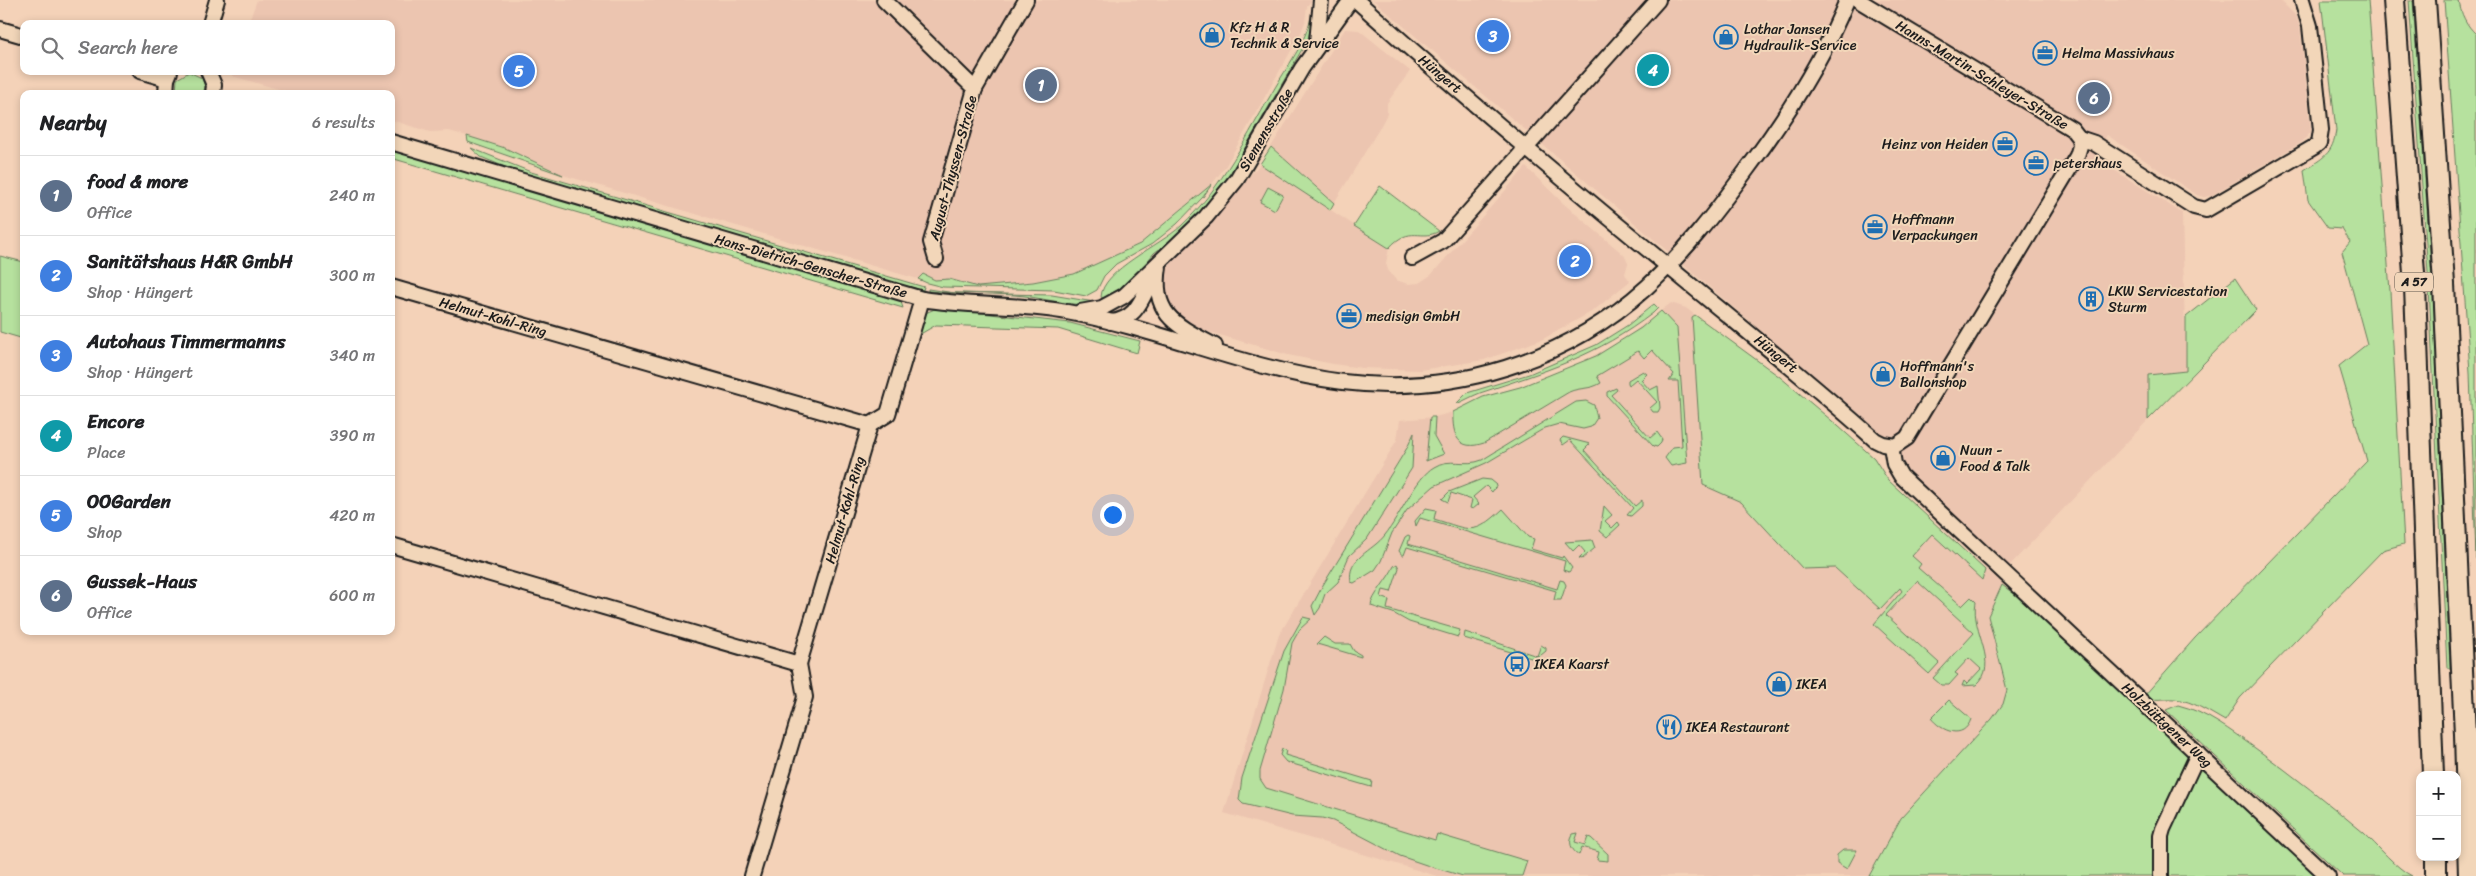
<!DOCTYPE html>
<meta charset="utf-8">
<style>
body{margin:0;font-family:Sriracha,sans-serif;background:#f6f6f6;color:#202124}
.controls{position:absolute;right:15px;bottom:15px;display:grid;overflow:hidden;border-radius:10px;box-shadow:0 2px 8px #0003}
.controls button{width:45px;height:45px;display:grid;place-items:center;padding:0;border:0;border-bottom:1px solid #e0e0e0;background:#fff;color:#202124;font:25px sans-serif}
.you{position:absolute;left:1112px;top:514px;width:18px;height:18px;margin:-12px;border:4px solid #fff;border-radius:50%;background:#1a73e8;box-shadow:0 0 0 8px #1a73e833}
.badge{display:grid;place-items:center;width:32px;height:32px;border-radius:50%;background:#2563eb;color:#fff;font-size:16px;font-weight:700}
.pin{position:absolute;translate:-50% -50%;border:2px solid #fff;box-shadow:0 1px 5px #0006}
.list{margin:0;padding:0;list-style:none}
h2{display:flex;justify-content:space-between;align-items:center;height:65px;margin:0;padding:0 20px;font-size:21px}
h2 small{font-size:16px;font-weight:400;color:#757577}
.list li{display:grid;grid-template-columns:32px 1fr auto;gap:15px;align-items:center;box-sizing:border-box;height:80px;padding:0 20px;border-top:1px solid #e0e0e0}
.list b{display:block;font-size:19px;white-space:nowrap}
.list p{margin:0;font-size:16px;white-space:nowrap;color:#757577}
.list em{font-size:16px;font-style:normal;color:#757577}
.icon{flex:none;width:28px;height:28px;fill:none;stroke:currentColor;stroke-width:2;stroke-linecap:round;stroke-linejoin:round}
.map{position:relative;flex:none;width:2476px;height:876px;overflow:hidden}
.search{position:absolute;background:#fff;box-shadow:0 2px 8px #0003;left:20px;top:20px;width:375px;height:55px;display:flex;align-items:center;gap:12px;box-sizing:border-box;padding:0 18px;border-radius:10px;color:#757577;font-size:19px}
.panel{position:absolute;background:#fff;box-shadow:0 2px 8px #0003;left:20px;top:90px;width:375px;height:545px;border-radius:10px}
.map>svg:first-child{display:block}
</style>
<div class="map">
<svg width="2476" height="876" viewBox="0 0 2476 876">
<rect width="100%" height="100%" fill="#f4d2b8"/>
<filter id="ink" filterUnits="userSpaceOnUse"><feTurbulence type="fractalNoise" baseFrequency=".02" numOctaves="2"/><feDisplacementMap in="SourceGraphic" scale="10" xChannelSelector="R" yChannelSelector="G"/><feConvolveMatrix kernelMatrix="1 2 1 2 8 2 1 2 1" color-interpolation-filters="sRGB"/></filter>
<g filter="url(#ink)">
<!-- built -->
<g fill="#ecc5b0">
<polygon points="257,0 1312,0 1307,6 1305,22 1300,35 1225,167 1212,184 1140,244 1074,274 1033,282 978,287 949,279 936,281 923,274 918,279 907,276 563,175 505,148 467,136 449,131 430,132 391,120 391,94 296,94 232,76 233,71 391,71 391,24 248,24"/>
<polygon points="1373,0 1845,0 1854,6 1858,0 2280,0 2296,16 2300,27 2311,132 2302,142 2210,196 2204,197 2197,195 2107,135 2095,158 2182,213 2186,371 2148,375 2148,420 2009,566 1908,472 1888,439"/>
<polygon points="1345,29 1359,30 1410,71 1387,103 1387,114 1379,129 1334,203 1271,147"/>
<polygon points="1260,164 1389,248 1386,263 1388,270 1396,280 1408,284 1419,283 1431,275 1526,167 1564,204 1624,255 1628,263 1625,274 1630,281 1593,311 1543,339 1484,360 1420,370 1362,368 1333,364 1288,355 1189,326 1184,323 1165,299 1164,274 1176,256 1206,228"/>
<polygon points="1671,303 1686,308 1695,315 1780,377 1838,426 1874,458 1888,480 1938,527 2013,593 2016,590 2070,638 1901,818 1869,876 1437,876 1224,813 1279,635 1397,440 1400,420 1435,417 1453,412 1483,397 1520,387 1571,367 1620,342"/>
</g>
<!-- green -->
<g fill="#b6e19e" stroke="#697e5d">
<path d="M2321,0H2368L2390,291L2404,544L2383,550L2240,698L2225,721C2209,712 2193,701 2175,699C2163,698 2155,702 2144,696L2195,638L2367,461L2339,366L2367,344L2342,252L2350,242L2342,229L2328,228L2308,200L2304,170C2323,158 2333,154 2336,130Z"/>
<polygon points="2409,0 2413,0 2415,31 2434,311 2450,668 2447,668 2429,287"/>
<path d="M2444,0H2459C2460,13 2467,26 2476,34V559L2470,372Z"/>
<path d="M1315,10L1308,39L1231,172L1211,201L1180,234L1154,253L1130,283L1106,300L1101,297C1102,270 1161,245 1181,226C1223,187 1247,135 1276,86C1290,62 1308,39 1312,11Z"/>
<polygon points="189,72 202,78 205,87 203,94 176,93 177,79"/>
<polygon points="467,136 505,148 563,175 468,142"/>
<polygon points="1271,147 1334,203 1330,210 1260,164"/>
<polygon points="471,148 531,172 924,287 923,290 893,283 524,175 481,157"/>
<polygon points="391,149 900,299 903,308 391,158"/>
<polygon points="1212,184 1203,197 1177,224 1152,244 1116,264 1104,276 1097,290 1086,296 1054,290 943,287 927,283 918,279 923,274 935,280 949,279 978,287 1033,282 1074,274 1140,244"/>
<path d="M1380,186L1439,231C1422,242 1410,224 1389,248L1354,226Z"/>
<polygon points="1268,187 1283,195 1275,210 1260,202"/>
<polygon points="0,256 24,262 24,339 0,332"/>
<polygon points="2235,278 2256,310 2148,420 2148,375 2186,371 2186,317"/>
<path d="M928,289L955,293L1052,295L1094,302L1095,304C1075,308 1036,296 1014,295C985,293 957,294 928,291Z"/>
<path d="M1654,304L1658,308L1653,313C1597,356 1546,371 1480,393C1472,396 1464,401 1456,404L1467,393L1529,374L1596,345L1628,325Z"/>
<polygon points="937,308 1070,323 1140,341 1137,353 1058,329 936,325 917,336 923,314"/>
<path d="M1661,311L1677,328L1687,463L1671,466L1665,458L1673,447L1682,446L1678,381H1669L1674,374L1652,350L1644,358L1638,351L1597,376L1601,383C1590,390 1580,387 1569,392L1484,443C1458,452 1452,435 1453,412L1483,397L1520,387L1596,356L1641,328Z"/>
<path d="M1695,315L1780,377L1838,426L1874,458L1888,480L1985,570L1982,580L1932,534L1912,556L1921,564L1918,568L1962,606L1971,597L1976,602C1970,632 2001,664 1976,685L1962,686L1964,681L1967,684L1981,669L1969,658L1955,673L1958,675L1949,685H1941L1933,678L1974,633L1917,581L1886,615L1939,663L1929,674L1874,624L1902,591L1900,588L1880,609L1835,568L1803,569L1741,502L1703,485L1692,317Z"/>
<polygon points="1643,371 1647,374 1641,380 1650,390 1658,386 1660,408 1658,412 1653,412 1650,408 1657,402 1636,379 1629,385 1628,383 1628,380"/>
<polygon points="1616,388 1617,390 1611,395 1650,438 1657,432 1662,439 1661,443 1657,447 1653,446 1607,396 1607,392"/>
<path d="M1586,401L1594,405L1597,418L1591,427L1583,429L1559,424L1545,428L1486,463L1434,486L1407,510L1392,533L1381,561L1375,570L1354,583L1351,582C1346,558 1373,551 1385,535C1399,518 1416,477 1434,467C1449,457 1466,467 1482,460L1576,402Z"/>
<polygon points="1430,417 1435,417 1434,436 1444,454 1426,461"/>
<polygon points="1414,433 1412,468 1367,539 1349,556 1338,582 1325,594 1320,608 1315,615 1312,606 1323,585 1407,448"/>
<polygon points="1563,437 1590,444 1584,450 1635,506 1642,500 1642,506 1631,516 1627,515 1633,508 1570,440 1563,445 1560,440"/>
<polygon points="1482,479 1491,480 1497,485 1492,492 1486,486 1473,497 1479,504 1473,509 1470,508 1472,500 1451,493 1448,502 1442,499 1449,492"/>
<polygon points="1604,506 1612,515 1605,521 1612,528 1618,522 1620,525 1607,537 1600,531"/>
<path d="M1426,508L1436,510L1434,519C1471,530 1473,537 1503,509L1528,537L1534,539L1531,549L1562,558L1563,556L1572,568L1569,572L1563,570L1565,561L1420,518L1416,526L1415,521Z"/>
<polygon points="1408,535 1410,536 1408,544 1557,589 1560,580 1564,581 1566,585 1561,600 1554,600 1556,591 1407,547 1404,555 1402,555 1399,551 1405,537"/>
<polygon points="1592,540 1595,548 1582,559 1579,558 1585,552 1579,545 1573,551 1565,542"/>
<path d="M1397,564L1399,568L1391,592L1383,590L1381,597L1389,600L1387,609L1460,630L1458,637L1409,622L1393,613L1371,606C1371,597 1389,578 1394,566Z"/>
<polygon points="2002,585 2013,593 2016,590 2186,751 2188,760 2157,876 1869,876 1901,818 1992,719 2003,704 2007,690 1988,616"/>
<polygon points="1303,617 1311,619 1300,629 1292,643 1284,689 1260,771 1260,779 1266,788 1435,840 1437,834 1527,861 1522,876 1463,876 1432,867 1400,856 1333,821 1322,818 1292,816 1243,804 1239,800 1242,778 1284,651"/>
<polygon points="1465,632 1537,656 1541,645 1546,648 1546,651 1541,655 1531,658 1464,638"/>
<polygon points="1324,637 1335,644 1350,644 1354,651 1361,655 1361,657 1317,644"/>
<path d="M1949,700L1971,719C1964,741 1941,731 1931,718Z"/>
<path d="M2178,705C2207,712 2231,731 2255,748C2293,775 2328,803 2364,833C2377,845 2397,869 2412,876H2343L2166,710Z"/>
<polygon points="1282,749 1286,750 1285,755 1372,781 1371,787 1286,762 1280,755"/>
<polygon points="2201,770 2209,773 2318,876 2165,876 2166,833 2194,773"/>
<path d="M1578,833L1575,842L1585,845L1588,837L1591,838L1608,854V861L1597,860L1599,852L1582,847L1579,855C1571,850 1568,842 1573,834Z"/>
<polygon points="1843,850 1857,850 1847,869 1837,863 1837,855"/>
</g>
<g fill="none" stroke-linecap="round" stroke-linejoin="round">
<!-- minor casing -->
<g stroke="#1c1c1c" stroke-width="18">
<g id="minor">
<polyline points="884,0 975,89"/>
<path d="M1356,0C1463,97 1575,190 1687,282C1750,334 1814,385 1875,440L1883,444L1895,446L1907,438L2077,156L2080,146L2079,138L2072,129L1858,0"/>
<polyline points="210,24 217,0"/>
<polyline points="0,29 24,36"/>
<polyline points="1317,42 1321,0"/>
<polyline points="140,71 167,79"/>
<polyline points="208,71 214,85 213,94"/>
<polyline points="166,94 167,79 170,72"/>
<polyline points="2079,138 2094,143 2194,207 2206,210 2314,147 2319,143 2321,130 2310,26 2302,0"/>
<path d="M391,142L922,299C970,307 1019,303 1067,312C1160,329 1248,370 1343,382C1454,396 1564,362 1647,287C1684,253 1715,213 1745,172C1785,119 1822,62 1847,0"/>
<polyline points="1412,258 1443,241 1658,0"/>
<polyline points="936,259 931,242 975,89 1026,0"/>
<path d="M1159,267C1151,316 1178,326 1215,346"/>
<polyline points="391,287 870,425"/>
<polyline points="1080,312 1102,308 1124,296 1206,217 1237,179 1302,68 1351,0"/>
<path d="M1111,322C1140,319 1142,294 1156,273"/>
<polyline points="870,425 888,414 922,299"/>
<polyline points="1891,446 1894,464 1901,476 2328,876"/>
<polyline points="391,545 799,664"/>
<polyline points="752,876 805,697 799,664 870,425"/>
<polyline points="2161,876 2161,836 2163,829 2198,754"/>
</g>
</g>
<!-- highway casing -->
<g stroke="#1c1c1c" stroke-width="24">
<g id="highway">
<polyline points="2394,0 2415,287 2433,775"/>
<polyline points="2425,0 2444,284 2465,734 2469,876"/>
<polyline points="2436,857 2436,876"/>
</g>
</g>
<!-- minor -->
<use href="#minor" stroke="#f2d6b9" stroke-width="14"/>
<!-- highway -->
<use href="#highway" stroke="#f2d6b9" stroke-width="20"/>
</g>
</g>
<!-- icons -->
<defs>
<g id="shop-ring" transform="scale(1.25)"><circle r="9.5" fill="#f2d6b9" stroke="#1f6fb2" stroke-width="1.5"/><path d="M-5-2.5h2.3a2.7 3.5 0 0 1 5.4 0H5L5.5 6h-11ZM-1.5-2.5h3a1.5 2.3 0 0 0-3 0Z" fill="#1f6fb2"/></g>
<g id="office-ring" transform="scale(1.25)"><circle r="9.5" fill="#f2d6b9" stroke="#1f6fb2" stroke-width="1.5"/><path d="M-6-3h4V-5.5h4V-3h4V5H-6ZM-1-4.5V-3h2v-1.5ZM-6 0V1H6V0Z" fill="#1f6fb2"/></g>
<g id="building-ring" transform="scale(1.25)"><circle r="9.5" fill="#f2d6b9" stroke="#1f6fb2" stroke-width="1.5"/><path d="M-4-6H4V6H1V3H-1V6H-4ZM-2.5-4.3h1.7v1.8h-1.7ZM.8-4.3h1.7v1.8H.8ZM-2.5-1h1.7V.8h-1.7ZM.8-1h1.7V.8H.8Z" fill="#1f6fb2"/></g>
<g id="bus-ring" transform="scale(1.25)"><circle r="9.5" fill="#f2d6b9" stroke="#1f6fb2" stroke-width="1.5"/><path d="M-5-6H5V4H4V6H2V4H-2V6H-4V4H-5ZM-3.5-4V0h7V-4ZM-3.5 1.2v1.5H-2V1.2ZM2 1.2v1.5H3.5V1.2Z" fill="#1f6fb2"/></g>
<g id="restaurant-ring" transform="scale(1.25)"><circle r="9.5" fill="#f2d6b9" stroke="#1f6fb2" stroke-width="1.5"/><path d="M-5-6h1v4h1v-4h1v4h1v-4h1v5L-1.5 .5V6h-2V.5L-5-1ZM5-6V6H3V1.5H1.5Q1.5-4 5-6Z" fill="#1f6fb2"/></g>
</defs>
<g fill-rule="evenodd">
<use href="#shop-ring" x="1212" y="35"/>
<use href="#shop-ring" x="1726" y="37"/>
<use href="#office-ring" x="2045" y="53"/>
<use href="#office-ring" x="2005" y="144"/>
<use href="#office-ring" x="2036" y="163"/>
<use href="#office-ring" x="1875" y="227"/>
<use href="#building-ring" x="2091" y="299"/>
<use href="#office-ring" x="1349" y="316"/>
<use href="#shop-ring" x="1883" y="374"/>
<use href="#shop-ring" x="1943" y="458"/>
<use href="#bus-ring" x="1517" y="664"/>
<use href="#shop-ring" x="1779" y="684"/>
<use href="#restaurant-ring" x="1669" y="727"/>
</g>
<g text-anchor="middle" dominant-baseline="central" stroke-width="4" stroke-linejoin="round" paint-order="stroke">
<!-- shield labels -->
<rect fill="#f2d6b9" stroke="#5c544b" stroke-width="1" x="2395" y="272.5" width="38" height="19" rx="4"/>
<g font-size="12" font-weight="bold" fill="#1c1c1c">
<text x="2414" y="282">A 57</text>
</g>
<!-- poi labels -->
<g font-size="14" fill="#1c1c1c" stroke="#f2d6b9" text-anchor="start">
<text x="1230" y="27">Kfz H &amp; R<tspan x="1230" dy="16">Technik &amp; Service</tspan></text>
<text x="1744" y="29">Lothar Jansen<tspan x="1744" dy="16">Hydraulik-Service</tspan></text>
<text x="2062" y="53">Helma Massivhaus</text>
<text x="1988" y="144" text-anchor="end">Heinz von Heiden</text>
<text x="2054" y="163">petershaus</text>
<text x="1892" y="219">Hoffmann<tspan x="1892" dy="16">Verpackungen</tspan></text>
<text x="2108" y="291">LKW Servicestation<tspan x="2108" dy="16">Sturm</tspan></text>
<text x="1366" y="316">medisign GmbH</text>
<text x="1900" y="366">Hoffmann's<tspan x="1900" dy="16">Ballonshop</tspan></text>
<text x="1960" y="450">Nuun -<tspan x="1960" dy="16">Food &amp; Talk</tspan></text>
<text x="1534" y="664">IKEA Kaarst</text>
<text x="1796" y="684">IKEA</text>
<text x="1686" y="727">IKEA Restaurant</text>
</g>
<!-- street labels -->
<g font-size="14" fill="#1c1c1c" stroke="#f2d6b9">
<text transform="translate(1440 74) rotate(40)">Hüngert</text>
<text transform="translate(1982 75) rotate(31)">Hanns-Martin-Schleyer-Straße</text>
<text transform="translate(1266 130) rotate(-60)">Siemensstraße</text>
<text transform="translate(953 168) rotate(-75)">August-Thyssen-Straße</text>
<text transform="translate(811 266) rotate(16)">Hans-Dietrich-Genscher-Straße</text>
<text transform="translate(493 317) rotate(16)">Helmut-Kohl-Ring</text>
<text transform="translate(1776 354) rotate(39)">Hüngert</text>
<text transform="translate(845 510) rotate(-74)">Helmut-Kohl-Ring</text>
<text transform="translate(2167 725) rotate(43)">Holzbüttgener Weg</text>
</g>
</g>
</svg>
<div class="controls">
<button>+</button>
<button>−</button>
</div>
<div class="you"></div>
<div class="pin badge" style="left:1041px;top:85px;background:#5c6f8a">1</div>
<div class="pin badge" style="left:1575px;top:261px;background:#3f7fe0">2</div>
<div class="pin badge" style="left:1493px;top:36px;background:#3f7fe0">3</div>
<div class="pin badge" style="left:1653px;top:70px;background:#0f9aa8">4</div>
<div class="pin badge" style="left:519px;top:71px;background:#3f7fe0">5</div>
<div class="pin badge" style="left:2094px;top:98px;background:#5c6f8a">6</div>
<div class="search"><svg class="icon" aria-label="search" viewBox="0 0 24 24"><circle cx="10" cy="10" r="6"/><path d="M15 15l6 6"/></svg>Search here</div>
<section class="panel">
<h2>Nearby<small>6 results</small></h2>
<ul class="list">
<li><span class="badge" style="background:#5c6f8a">1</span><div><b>food &amp; more</b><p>Office</p></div><em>240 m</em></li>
<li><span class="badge" style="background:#3f7fe0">2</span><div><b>Sanitätshaus H&amp;R GmbH</b><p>Shop · Hüngert</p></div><em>300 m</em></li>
<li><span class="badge" style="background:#3f7fe0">3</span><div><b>Autohaus Timmermanns</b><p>Shop · Hüngert</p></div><em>340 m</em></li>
<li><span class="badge" style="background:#0f9aa8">4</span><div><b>Encore</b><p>Place</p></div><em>390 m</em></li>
<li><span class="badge" style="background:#3f7fe0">5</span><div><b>OOGarden</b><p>Shop</p></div><em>420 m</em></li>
<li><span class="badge" style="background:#5c6f8a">6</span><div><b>Gussek-Haus</b><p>Office</p></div><em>600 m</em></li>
</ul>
</section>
</div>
